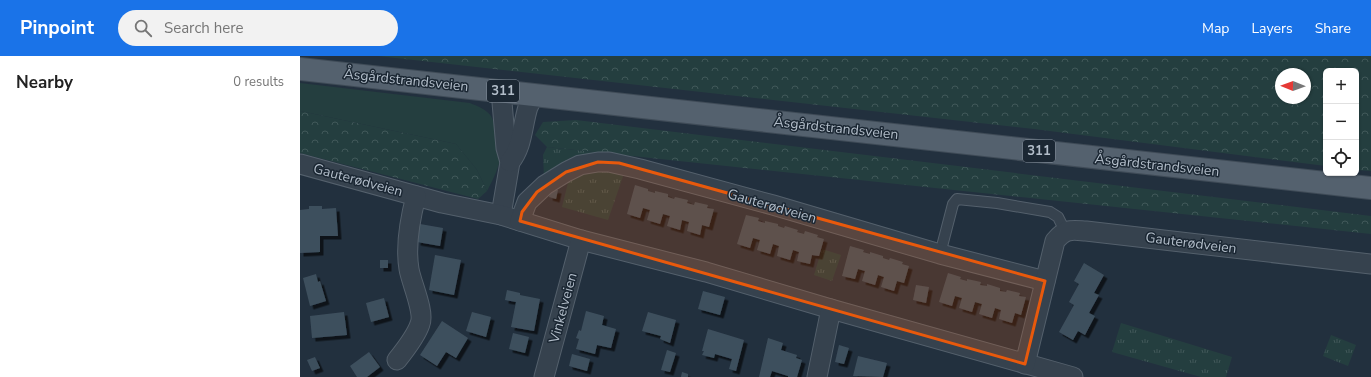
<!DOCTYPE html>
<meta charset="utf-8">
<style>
body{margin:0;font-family:"Nunito Sans",sans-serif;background:#f2f2f2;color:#222}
.controls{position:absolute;right:12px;top:12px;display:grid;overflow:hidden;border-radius:6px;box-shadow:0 1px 3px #0004}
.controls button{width:36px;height:36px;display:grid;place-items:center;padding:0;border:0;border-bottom:1px solid #e0e0e0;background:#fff;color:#222;font:20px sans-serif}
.compass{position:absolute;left:975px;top:12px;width:36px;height:36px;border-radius:50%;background:#fff;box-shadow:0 1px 3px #0004;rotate:271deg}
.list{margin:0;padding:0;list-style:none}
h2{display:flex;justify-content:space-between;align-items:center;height:52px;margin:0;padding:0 16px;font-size:17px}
h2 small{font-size:13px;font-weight:400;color:#767676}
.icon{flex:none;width:22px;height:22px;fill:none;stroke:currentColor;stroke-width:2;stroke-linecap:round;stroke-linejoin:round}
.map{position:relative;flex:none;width:1071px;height:321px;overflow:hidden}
header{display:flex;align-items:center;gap:24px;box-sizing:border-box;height:56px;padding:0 20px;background:#1a73e8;color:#fff}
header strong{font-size:19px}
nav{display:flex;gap:22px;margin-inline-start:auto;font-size:14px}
.search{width:280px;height:36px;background:#f2f2f2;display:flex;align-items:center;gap:10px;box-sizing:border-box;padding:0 14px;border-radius:22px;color:#767676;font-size:15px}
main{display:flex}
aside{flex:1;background:#fff}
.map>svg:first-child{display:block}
</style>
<header>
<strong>Pinpoint</strong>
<div class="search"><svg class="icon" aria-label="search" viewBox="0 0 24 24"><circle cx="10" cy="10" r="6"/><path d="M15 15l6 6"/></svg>Search here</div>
<nav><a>Map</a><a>Layers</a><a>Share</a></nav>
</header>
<main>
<aside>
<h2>Nearby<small>0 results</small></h2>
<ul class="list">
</ul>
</aside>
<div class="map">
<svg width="1071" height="321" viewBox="0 0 1071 321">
<defs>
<pattern id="forest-crowns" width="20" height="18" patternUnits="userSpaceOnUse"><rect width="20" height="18" fill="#243e3f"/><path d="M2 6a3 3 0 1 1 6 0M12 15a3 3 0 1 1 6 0" fill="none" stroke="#415859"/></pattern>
<pattern id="park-tufts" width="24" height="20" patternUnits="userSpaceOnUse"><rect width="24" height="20" fill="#243e3f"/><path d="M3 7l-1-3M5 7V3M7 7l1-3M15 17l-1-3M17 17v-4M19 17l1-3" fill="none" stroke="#415859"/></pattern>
<filter id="shadow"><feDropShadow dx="3.5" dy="3.5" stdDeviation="0" flood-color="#0009"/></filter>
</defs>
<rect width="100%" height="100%" fill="#22303e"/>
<!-- green -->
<path fill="#243e3f" d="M0,27L170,47C177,50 186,53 191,60C195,67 201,89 201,97C200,110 193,124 187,135L177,114L156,88L0,55Z"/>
<!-- forest -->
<g fill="url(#forest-crowns)" fill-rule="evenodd">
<path d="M78,0H1071V115L1056,114V15H1026V110L734,73ZM981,18H1005V42H981Z"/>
<polygon points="0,55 156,88 177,114 187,135 178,143 0,97"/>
<polygon points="276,64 1071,160 1071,178 247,91 235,79 243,66"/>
</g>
<!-- park -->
<g fill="url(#park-tufts)">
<polygon points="247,91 330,100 308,164 262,151 268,127 244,121 243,99"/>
<polygon points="522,193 541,199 532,225 514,219"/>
<polygon points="821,267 932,301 926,321 901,321 812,296"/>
<polygon points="1031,279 1056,289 1048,310 1023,300"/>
</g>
<!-- building -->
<g fill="#3e4f5d" filter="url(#shadow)">
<polygon points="335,129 348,133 348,135 355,137 355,135 368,138 368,141 374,143 375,141 388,144 387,147 394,149 395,146 408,149 407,152 414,153 409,171 402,169 400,179 387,175 389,166 382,164 380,174 367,170 370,160 363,158 360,168 347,164 350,154 343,152 340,162 327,158"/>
<polygon points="251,133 258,134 256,143 249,141"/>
<polygon points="9,150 22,150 22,153 36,152 38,180 20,180 20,196 0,197 0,154 9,153"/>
<polygon points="446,159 459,162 458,165 465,167 465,165 478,168 478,170 484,172 485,170 498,174 497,176 504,178 505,175 518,179 517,181 524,183 519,200 512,199 510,208 497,205 499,196 493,194 490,204 477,200 479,190 473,188 470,198 457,194 460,184 453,182 450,192 437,188"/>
<polygon points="120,168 143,172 140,190 117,186"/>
<polygon points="550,190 564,194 563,196 570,198 570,196 583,200 583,202 589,204 590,202 603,206 602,208 609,210 604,227 597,225 594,235 581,231 584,221 578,219 575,229 562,225 565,215 558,213 555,223 542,220"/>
<polygon points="135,199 161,204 154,239 129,234"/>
<rect x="80" y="204" width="8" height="8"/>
<polygon points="784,207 804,219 794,237 799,239 789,257 795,260 785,279 778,275 773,284 759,276 774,249 769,246 779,228 774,225"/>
<polygon points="648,217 661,221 660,223 667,225 667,223 681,226 680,229 687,230 687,228 700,232 700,235 706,236 707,234 720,237 719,240 726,241 721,259 715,257 712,267 699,263 701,254 695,252 692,262 679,258 682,248 675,246 672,256 659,252 662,242 655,240 652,250 639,246"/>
<polygon points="16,218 18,226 20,225 26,245 10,250 3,222"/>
<polygon points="616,229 629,231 626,247 613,244"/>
<polygon points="207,234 220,237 220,239 240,243 234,275 211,271 216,246 205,244"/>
<polygon points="403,235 425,241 420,259 398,253"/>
<polygon points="84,242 89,261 71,266 66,247"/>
<polygon points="286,255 304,260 302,269 316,273 311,292 297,289 295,298 276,293 279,283 276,282 279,274 281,275"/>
<polygon points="44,256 47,279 12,282 10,260"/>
<polygon points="172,256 191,261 186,281 166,275"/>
<polygon points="348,256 376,264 370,287 360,283 361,280 342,275"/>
<polygon points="142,265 168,282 156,302 146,296 137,310 120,299"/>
<polygon points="408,273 444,284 436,315 429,313 432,303 415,298 414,302 402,299 404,295 402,295"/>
<polygon points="213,277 229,281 225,297 209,293"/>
<polygon points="468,282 483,287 481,294 497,299 496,302 502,304 497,321 488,321 488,320 472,315 470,321 459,321"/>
<polygon points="539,289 549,292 544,308 535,306"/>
<polygon points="367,294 376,297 370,316 361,314"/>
<polygon points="69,296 80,311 67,321 57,321 50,310"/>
<polygon points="272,298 290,303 287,315 269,310"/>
<polygon points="558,300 587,307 583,321 553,320"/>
<polygon points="15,301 20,312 12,315 7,304"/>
<polygon points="382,316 388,318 388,321 381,321"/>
</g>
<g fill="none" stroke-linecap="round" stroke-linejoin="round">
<!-- service casing -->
<g stroke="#54606c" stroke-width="12">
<polyline id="service" points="640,198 653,148 657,143 697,147 750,156 758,161 765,175"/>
</g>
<!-- minor casing -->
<g stroke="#54606c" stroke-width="21">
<g id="minor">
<polyline points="201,35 206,92 210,106 201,159"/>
<path d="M210,106C223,90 222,70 228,51C230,47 232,43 234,39"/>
<polyline points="0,108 142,147 201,159 281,184 406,216 531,253 773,321"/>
<polyline points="220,165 227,146 245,129 266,116 280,109 298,106 309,106 340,113 473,149 640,198 745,225"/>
<path d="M97,304C105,294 116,280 120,268C125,256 111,226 109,213C105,189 110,163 116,140"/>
<path d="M725,308L755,185C766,172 771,174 786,175L1071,208"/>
<polyline points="244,321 281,184"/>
<polyline points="517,321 531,253"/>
</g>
</g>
<!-- primary casing -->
<g stroke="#3f4b57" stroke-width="24">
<polyline id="primary" points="0,13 1071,132"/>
</g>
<!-- service -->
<use href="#service" stroke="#36424e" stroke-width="10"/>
<!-- minor -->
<use href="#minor" stroke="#36424e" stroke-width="19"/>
<!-- primary -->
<use href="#primary" stroke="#54616e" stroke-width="22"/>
</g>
<!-- marked area -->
<path fill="#e8590c" fill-opacity="0.2" stroke="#e8590c" stroke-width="3" stroke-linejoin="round" d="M298,106L319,107L745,225L725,308L220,165L222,156L237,136L266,116Z"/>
<g text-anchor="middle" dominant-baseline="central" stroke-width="3" stroke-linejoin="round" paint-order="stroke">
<!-- shield labels -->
<g fill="#1b2733" stroke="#85909c" stroke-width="1">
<rect x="187" y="24" width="32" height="22" rx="3"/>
<rect x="723" y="84" width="32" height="22" rx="3"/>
</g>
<g font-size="13" font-weight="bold" fill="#b2bdc9">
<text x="203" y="35">311</text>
<text x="739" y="95">311</text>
</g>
<!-- street labels -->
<g font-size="14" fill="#b2bdc9" stroke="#1b2733">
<text transform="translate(106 24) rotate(6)">Åsgårdstrandsveien</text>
<text transform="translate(536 72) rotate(6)">Åsgårdstrandsveien</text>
<text transform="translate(857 109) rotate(6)">Åsgårdstrandsveien</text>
<text transform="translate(58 124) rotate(15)">Gauterødveien</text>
<text transform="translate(472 150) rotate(16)">Gauterødveien</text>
<text transform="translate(891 187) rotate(7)">Gauterødveien</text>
<text transform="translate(263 252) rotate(-75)">Vinkelveien</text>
</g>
</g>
</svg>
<div class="controls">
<button>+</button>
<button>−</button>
<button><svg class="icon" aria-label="locate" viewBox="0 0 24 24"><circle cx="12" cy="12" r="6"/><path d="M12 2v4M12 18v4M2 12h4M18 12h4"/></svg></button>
</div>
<svg class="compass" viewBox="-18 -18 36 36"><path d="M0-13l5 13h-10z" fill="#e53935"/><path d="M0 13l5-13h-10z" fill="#767676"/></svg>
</div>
</main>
